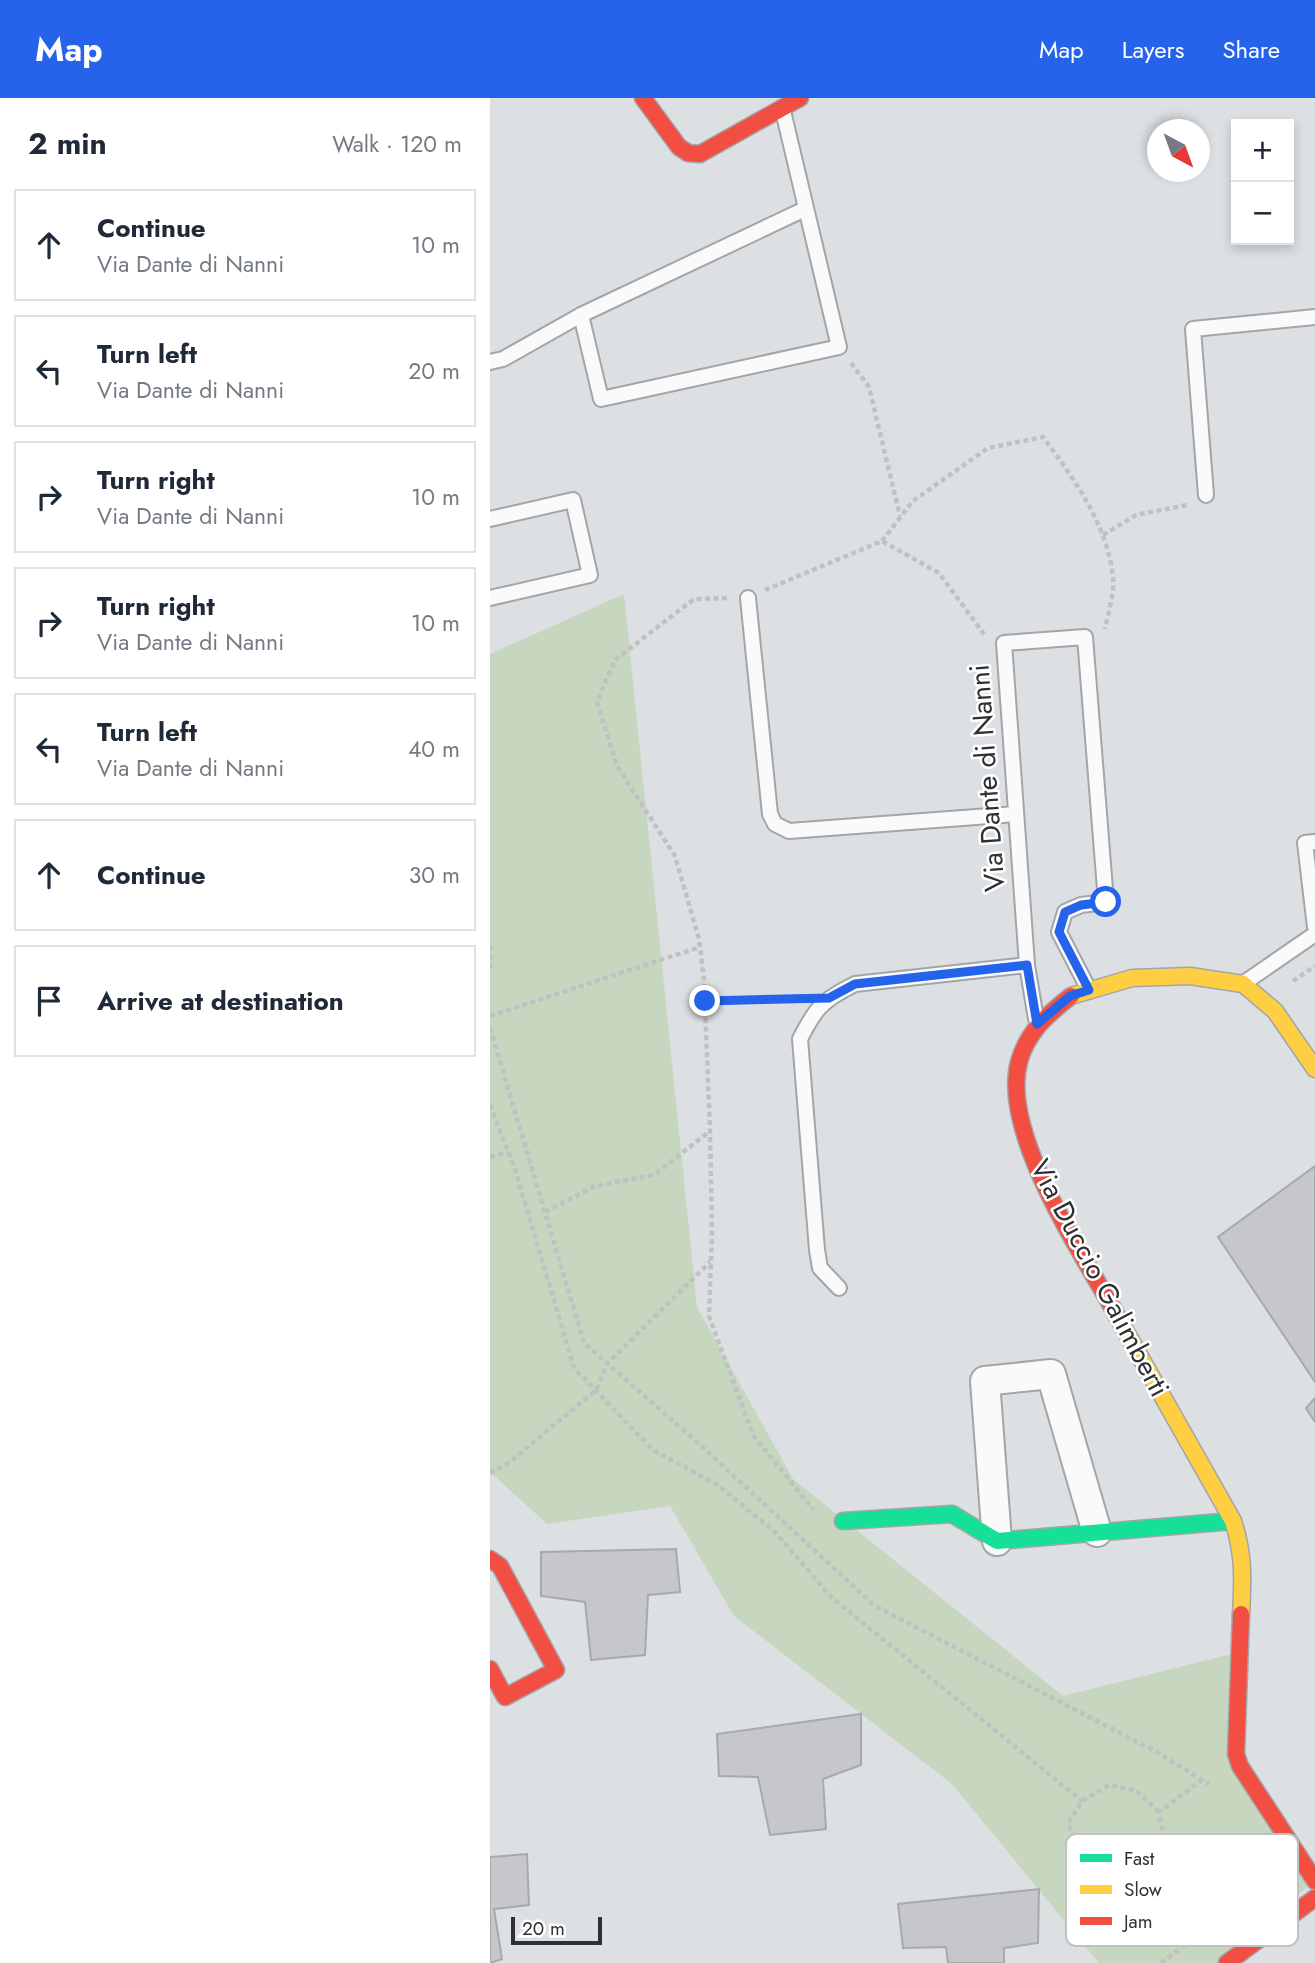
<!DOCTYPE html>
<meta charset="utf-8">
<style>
body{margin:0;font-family:Jost,sans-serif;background:#f2f2f3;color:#1f2937}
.controls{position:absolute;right:21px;top:21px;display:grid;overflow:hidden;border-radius:0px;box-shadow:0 4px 10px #0003}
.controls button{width:63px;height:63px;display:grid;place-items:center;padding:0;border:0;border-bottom:2px solid #e0e1e3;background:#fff;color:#1f2937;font:35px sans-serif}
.compass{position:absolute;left:657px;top:21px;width:63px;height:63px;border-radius:50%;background:#fff;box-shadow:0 4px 10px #0003;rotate:139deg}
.scale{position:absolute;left:21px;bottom:18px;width:91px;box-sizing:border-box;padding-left:7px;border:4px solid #2e3033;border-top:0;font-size:19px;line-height:24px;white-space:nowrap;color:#2e3033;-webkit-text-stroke:5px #fff;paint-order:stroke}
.stop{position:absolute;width:21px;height:21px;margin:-16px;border:5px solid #2563eb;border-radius:50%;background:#fff}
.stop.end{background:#2563eb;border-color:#fff;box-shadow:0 2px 7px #0008}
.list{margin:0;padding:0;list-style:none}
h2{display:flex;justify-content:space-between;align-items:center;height:91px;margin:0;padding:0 28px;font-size:30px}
h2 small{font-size:23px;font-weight:400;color:#747a83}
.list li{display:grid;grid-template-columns:46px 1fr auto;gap:21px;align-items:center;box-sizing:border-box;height:112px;margin:0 14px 14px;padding:0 14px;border:2px solid #e0e1e3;border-radius:0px}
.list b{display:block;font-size:26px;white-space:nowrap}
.list p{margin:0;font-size:23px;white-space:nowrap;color:#747a83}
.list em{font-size:23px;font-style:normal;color:#747a83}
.icon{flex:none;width:38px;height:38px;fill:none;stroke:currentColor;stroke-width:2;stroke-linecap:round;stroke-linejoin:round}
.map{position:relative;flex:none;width:825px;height:1865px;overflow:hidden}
header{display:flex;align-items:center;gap:42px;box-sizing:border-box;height:98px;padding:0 35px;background:#2563eb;color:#fff}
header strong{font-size:33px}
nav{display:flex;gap:38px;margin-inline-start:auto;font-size:24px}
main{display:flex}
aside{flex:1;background:#fff}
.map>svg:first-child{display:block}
</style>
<header>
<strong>Map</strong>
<nav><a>Map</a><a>Layers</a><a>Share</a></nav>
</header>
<main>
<aside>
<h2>2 min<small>Walk · 120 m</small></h2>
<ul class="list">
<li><svg class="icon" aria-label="ahead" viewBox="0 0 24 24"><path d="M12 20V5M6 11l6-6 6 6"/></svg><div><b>Continue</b><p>Via Dante di Nanni</p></div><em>10 m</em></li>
<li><svg class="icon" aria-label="left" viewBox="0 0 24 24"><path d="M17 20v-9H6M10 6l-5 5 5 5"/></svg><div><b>Turn left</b><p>Via Dante di Nanni</p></div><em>20 m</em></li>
<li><svg class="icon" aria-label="right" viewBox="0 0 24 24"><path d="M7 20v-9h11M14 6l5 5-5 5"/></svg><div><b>Turn right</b><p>Via Dante di Nanni</p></div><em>10 m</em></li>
<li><svg class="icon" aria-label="right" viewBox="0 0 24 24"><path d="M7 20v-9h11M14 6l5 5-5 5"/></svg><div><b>Turn right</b><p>Via Dante di Nanni</p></div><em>10 m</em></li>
<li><svg class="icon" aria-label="left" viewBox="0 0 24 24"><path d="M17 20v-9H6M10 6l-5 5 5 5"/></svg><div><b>Turn left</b><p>Via Dante di Nanni</p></div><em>40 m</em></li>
<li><svg class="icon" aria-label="ahead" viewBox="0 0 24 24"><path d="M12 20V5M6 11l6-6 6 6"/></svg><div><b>Continue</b></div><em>30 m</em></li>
<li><svg class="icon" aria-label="arrive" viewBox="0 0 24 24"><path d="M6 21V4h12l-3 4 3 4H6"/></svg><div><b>Arrive at destination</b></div></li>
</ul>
</aside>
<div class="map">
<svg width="825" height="1865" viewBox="0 0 825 1865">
<rect width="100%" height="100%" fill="#dde0e3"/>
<!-- green -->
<polygon fill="#c7d6bf" points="134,496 207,1209 303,1381 573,1598 750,1554 746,1656 825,1781 737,1865 609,1865 462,1686 244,1518 180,1408 57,1426 0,1374 0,556"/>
<!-- building -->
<g fill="#c5c7ca" stroke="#a7a9ab" stroke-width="2">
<polygon points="825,1068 825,1284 728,1139"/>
<polygon points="825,1300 825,1324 816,1310"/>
<polygon points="186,1451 190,1494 158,1497 155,1557 101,1562 95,1504 51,1498 51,1454"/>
<polygon points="371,1616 371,1667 333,1681 336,1731 280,1737 268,1679 229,1678 227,1636"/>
<polygon points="37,1756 39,1807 4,1811 12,1861 0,1865 0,1759"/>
<polygon points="549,1791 548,1845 514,1850 514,1865 458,1865 456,1849 413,1850 408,1806"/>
</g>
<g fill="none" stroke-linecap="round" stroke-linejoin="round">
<!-- lane casing -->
<g stroke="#a3a5a8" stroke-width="18">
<g id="lane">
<polyline points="91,217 111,301 349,249 293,13"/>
<polyline points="0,264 13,261 91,217 315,111"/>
<polyline points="716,397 703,231 825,219"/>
<polyline points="0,421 83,402 100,477 0,500"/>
<polyline points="258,500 280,716 285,726 299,733 526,716"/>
<polyline points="825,744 815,745 825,829"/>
<polyline points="754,885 825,836"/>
<polyline points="546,921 537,867 514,545 595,539 616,804 591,807 575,814 569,834 598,890"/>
<path d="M349,1190L330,1170L327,1152L310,941C326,909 333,902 365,886L537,867"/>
</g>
</g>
<!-- street casing -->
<g stroke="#a3a5a8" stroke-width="32">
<polyline id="street" points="507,1443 495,1283 561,1276 607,1434"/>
</g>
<!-- fast casing -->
<g stroke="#a3a5a8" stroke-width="19">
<polyline id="fast" points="353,1423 462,1416 507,1443 743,1423"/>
</g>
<!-- slow casing -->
<g stroke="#a3a5a8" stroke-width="19">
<g id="slow">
<polyline points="581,898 642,880 700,878 753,886 785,913 825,971"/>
<path d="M627,1218L743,1423C754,1456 753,1482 751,1516"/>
</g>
</g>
<!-- jam casing -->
<g stroke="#a3a5a8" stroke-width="19">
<g id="jam">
<polyline points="153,0 189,49 198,55 210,56 310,0"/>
<path d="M581,898C558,916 537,934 529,964C510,1035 593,1156 627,1218"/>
<polyline points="0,1461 10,1468 66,1572 15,1599 0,1571"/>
<polyline points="751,1516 746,1656 750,1668 825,1783"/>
<polyline points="737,1865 825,1800"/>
</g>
</g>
<!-- path -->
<g stroke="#bfc1c2" stroke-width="4.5" stroke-dasharray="5 3.5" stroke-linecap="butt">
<polyline points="361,265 379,289 410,418"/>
<polyline points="613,437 646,417 697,407"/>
<path d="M392,443L423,403L498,350L553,339C584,381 616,424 623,478C625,494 618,515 615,531"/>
<polyline points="275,492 392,443 449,475 494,536"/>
<polyline points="237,500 204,501 125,562 107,604 127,668 185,758 209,841 214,881 220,1033 222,1135 219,1218 263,1337 323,1411"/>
<polyline points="0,848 0,872"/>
<polyline points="803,883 825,868"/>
<polyline points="215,903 310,901"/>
<polyline points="0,918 210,849"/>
<polyline points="0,930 94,1245 208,1345 385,1508 665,1653 719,1686"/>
<polyline points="0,1007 25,1071 84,1270 163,1352 228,1387 286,1435 341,1499 592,1703"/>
<polyline points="0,1059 18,1054"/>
<polyline points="55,1114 105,1088 164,1077 220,1033"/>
<polyline points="0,1375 20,1364 106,1292 117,1266 220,1164"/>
<path d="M669,1714L645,1692L619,1687L592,1703L578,1726L600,1767C623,1775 639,1772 662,1766L674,1740L669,1714L712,1682"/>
<polyline points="671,1865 785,1781"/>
</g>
<!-- lane -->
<use href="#lane" stroke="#fafafb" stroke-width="14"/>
<!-- street -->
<use href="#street" stroke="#fafafb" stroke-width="28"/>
<!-- fast -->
<use href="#fast" stroke="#16e098" stroke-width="16"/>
<!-- slow -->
<use href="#slow" stroke="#ffcf43" stroke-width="16"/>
<!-- jam -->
<use href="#jam" stroke="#f24e42" stroke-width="16"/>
</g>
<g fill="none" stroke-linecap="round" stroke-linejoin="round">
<!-- route -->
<polyline stroke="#2563eb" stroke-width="9" points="215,903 339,900 365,886 537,867 547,926 580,898 599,892 569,834 575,814 591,807 616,804"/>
</g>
<g text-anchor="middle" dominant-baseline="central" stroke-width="5" stroke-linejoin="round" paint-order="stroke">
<!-- street labels -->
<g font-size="28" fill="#2e3033" stroke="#fff">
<text transform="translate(497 680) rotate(-94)">Via Dante di Nanni</text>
<text transform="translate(610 1180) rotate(62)">Via Duccio Galimberti</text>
</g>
</g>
<!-- legend -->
<rect x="576" y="1736" width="232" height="112" rx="10" fill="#fff" stroke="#c0c1c2" stroke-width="2"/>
<rect x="590" y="1756" width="32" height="8" fill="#16e098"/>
<rect x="590" y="1787" width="32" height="9" fill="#ffcf43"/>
<rect x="590" y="1819" width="32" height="8" fill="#f24e42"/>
<g font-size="19" fill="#2e3033">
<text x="634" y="1767">Fast</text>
<text x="634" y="1798">Slow</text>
<text x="634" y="1830">Jam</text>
</g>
</svg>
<div class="controls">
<button>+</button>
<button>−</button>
</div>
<svg class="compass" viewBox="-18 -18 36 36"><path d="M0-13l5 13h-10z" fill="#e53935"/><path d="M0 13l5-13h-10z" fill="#747a83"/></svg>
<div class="scale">20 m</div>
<div class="stop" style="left:616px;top:804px"></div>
<div class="stop end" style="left:215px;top:903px"></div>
</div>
</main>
